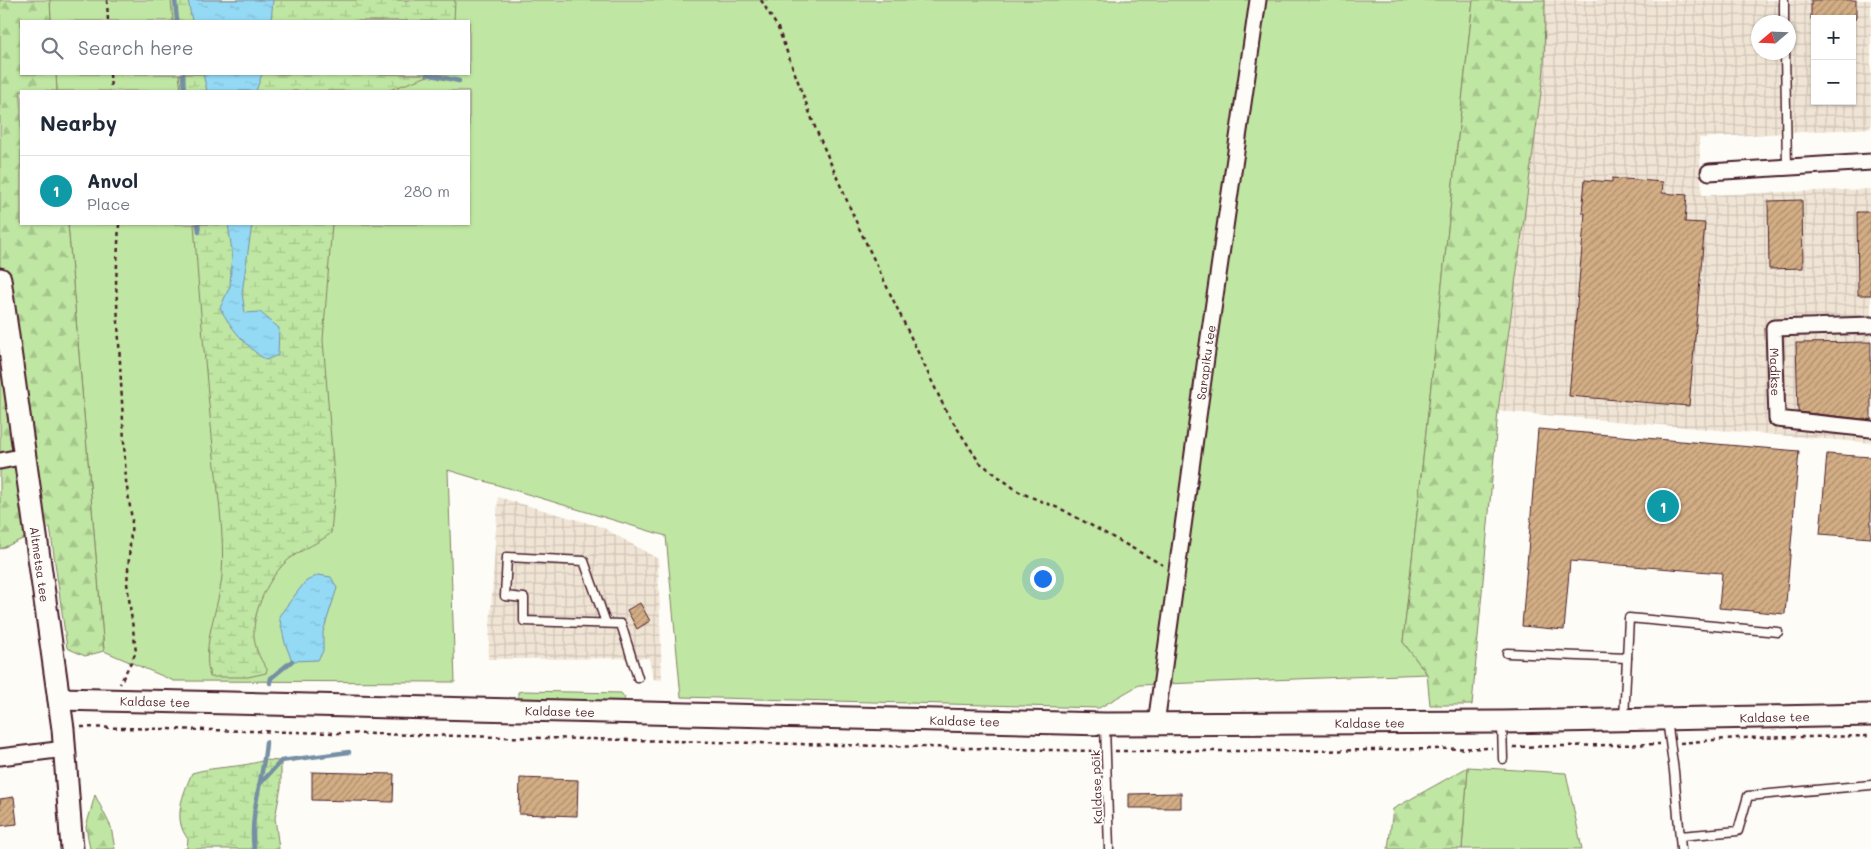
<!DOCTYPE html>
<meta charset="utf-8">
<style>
body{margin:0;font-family:Mali,sans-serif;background:#f2f2f3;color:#1f2937}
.controls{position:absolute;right:15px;top:15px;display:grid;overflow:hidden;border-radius:0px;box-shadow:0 1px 4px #0004}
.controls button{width:45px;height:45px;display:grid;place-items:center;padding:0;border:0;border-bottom:1px solid #e0e1e3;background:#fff;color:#1f2937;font:25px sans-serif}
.compass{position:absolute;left:1751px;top:15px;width:45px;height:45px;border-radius:50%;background:#fff;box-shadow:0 1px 4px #0004;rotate:251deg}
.you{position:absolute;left:1042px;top:578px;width:18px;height:18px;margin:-12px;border:4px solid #fff;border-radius:50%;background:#1a73e8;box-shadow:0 0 0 8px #1a73e833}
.badge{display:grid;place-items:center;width:32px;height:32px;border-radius:50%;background:#2563eb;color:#fff;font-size:16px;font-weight:700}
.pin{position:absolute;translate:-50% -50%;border:2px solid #fff;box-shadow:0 1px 5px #0006}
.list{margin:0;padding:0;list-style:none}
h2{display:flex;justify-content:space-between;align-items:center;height:65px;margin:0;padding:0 20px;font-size:21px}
h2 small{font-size:16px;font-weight:400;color:#747a83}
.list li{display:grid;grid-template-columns:32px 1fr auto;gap:15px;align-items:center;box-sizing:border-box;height:70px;padding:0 20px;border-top:1px solid #e0e1e3}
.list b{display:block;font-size:19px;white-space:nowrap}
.list p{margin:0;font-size:16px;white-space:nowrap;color:#747a83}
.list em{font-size:16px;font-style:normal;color:#747a83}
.icon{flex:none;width:28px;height:28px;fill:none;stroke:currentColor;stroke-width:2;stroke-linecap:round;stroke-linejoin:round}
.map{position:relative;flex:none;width:1871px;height:849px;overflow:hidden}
.search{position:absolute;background:#fff;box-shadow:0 1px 4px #0004;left:20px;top:20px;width:450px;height:55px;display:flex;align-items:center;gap:12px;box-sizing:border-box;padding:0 18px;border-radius:0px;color:#747a83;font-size:19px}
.panel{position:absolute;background:#fff;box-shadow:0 1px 4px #0004;left:20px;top:90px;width:450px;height:135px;border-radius:0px}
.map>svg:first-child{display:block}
</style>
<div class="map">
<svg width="1871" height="849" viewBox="0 0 1871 849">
<defs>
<pattern id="industrial-grid" width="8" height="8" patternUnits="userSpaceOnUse" patternTransform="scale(1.25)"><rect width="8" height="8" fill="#f0e5d5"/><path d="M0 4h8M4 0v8" fill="none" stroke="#cfc4b7"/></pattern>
<pattern id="forest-firs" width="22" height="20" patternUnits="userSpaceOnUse" patternTransform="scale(1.25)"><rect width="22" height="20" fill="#bfe6a2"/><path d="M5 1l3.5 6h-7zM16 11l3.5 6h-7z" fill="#a6c58c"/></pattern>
<pattern id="wetland-marsh" width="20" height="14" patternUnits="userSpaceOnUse" patternTransform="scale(1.25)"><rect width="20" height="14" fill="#bfe6a2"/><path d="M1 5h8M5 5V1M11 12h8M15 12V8" fill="none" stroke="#a6c58c"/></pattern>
<pattern id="water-ripples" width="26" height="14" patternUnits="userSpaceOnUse" patternTransform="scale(1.25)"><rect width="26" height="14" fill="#94daf5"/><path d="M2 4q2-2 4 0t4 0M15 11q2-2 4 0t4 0" fill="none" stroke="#81bbd2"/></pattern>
<pattern id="building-hatch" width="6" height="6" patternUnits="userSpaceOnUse" patternTransform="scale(1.25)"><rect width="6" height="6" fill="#d3ae85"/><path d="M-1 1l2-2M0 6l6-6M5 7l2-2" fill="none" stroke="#ad8d6d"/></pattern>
</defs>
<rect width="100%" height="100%" fill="#fdfcf7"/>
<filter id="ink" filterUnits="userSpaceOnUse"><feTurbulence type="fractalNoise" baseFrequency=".02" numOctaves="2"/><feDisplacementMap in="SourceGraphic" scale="10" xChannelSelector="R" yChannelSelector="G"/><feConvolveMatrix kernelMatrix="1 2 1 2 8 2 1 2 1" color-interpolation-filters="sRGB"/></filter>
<g filter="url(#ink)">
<!-- industrial -->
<g fill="url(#industrial-grid)" fill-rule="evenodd">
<path d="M1545,0H1871V128L1699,138L1702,195L1871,189V443L1498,411L1544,70ZM1815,19H1852V101H1815ZM1758,22H1788V52H1758Z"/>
<polygon points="498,497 602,527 658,559 662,680 653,679 649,658 488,659"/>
</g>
<!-- green -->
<g fill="#bfe6a2" stroke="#848266">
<polygon points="50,0 1473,0 1403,642 1427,674 1139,685 1099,708 681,697 666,536 448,470 455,682 174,681 104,651 68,224 469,224 469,91 57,91 56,74 469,74 469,21 51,21"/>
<polygon points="523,691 621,693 625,698 621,704 518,699 518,692"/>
<polygon points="1468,767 1566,773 1582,849 1462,849"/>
</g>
<!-- forest -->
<g fill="url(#forest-firs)" stroke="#848266">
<polygon points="0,0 50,0 51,21 21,21 21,74 56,74 57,91 21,91 21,224 68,224 104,651 85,656 67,648 50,527 0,549"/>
<polygon points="1473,0 1545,0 1544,70 1498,411 1472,705 1430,705 1427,674 1403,642"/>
<polygon points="1468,767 1462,849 1388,849 1393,809"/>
<polygon points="95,795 111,827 115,849 90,849 86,827"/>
</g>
<!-- wetland -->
<g fill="url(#wetland-marsh)" stroke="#848266">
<polygon points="171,0 455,0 454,21 173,21"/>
<polygon points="179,74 433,74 387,91 181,91"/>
<path d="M194,224H332L323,340L335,488L331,533C319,543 304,548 292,557C272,571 255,605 254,630C253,644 259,658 267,669L266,673L248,677H210C201,643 219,609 222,576C225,536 217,487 213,447C206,373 199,298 194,224Z"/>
<path d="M265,760L281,761V787L275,818L279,849H183L187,848L188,839C172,819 183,794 192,773C216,766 241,768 265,760Z"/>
</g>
<!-- water -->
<g fill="url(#water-ripples)" stroke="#768fa4">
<polygon points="188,0 273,0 271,21 192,21"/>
<polygon points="203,74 262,74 256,91 207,91"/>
<path d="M228,224H252L242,293L245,313L260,312L279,328L278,355L266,360C246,347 231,328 220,308L230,286L232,251Z"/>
<polygon points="318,575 331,577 337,588 323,632 323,651 318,660 292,661 285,643 279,616 305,582"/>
</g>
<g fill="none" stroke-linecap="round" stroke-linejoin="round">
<!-- stream -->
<g stroke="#768fa4" stroke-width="4.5">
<polyline points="175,0 177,21"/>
<polyline points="183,74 184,91"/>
<polyline points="427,74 459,81"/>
<polyline points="198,224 199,232"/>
<polyline points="270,683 271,678 292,661"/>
<polyline points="259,785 281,761 349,752"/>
<path d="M254,849C249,813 264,777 266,742"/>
</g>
</g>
<!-- building -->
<g fill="url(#building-hatch)" stroke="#4a1f2b">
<rect x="1811" y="0" width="45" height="19"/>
<polygon points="1612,178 1663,182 1662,193 1687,195 1685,222 1705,223 1689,406 1569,396 1585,213 1582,213 1585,180 1612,182"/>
<polygon points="1802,200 1803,268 1769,269 1768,201"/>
<polygon points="1857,212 1871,212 1871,295 1858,295"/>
<polygon points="1871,342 1871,420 1798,412 1796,343"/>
<polygon points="1538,429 1799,451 1785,614 1719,608 1722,573 1570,561 1564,630 1522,626"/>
<polygon points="1827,454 1871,457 1871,538 1820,534"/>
<polygon points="640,603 650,621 637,629 627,610"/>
<polygon points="312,772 394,774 393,802 312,800"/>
<polygon points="520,778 578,780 577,816 519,814"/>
<polygon points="1181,793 1181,808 1129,808 1129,794"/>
<polygon points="14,797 17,824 0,826 0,799"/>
</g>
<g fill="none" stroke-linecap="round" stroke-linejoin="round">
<!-- lane casing -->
<g stroke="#4a1f2b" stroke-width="11">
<g id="lane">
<polyline points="1784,0 1784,22"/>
<polyline points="1785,52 1787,167"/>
<polyline points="606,623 584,561 507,557 505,596 524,598 524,621 621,624 638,678"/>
<polyline points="1507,653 1627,658"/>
<polyline points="1624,719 1629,618 1778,632"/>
<polyline points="1667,720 1674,771 1681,849"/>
<polyline points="1502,724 1503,759"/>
<polyline points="1105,726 1109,849"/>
<polyline points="1680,836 1738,831 1748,796 1871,785"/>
</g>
</g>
<!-- street casing -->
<g stroke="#4a1f2b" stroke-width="19">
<g id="street">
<polyline points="1709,172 1871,162"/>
<path id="s1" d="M1871,325L1774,328L1777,419L1871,429"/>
<polyline points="0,461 25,456"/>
<path id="s2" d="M1156,724L1206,358L1258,0"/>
<polyline points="0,757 65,749"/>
</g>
</g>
<!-- secondary casing -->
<g stroke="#4a1f2b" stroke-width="25">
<g id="secondary">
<path id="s3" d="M0,279L63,729L72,849"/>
<path id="s4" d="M59,699L1105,724L1502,722L1871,715"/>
</g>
</g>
<!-- path -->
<g stroke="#4a1f2b" stroke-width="2.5" stroke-dasharray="4 4" stroke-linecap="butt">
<polyline points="107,0 108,21"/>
<polyline points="761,0 778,28 815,127 858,226 946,411 979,462 1019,492 1063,510 1163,565"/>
<polyline points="110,74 111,91"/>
<polyline points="119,224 116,283 126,481 132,520 127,583 136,652 120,684"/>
<polyline points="81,727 1095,751"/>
<polyline points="1680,743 1737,738 1871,736"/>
<polyline points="1513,747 1660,744"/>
<polyline points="1115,751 1310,751 1492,748"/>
</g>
<!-- lane -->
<use href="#lane" stroke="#fdfcf7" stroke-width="8"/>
<!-- street -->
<use href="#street" stroke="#fdfcf7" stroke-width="15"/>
<!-- secondary -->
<use href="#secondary" stroke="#fdfcf7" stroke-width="21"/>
</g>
</g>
<g text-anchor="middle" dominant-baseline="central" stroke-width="4" stroke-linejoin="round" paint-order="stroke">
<!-- street labels -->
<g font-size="12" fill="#4a1f2b" stroke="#fdfcf7">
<text stroke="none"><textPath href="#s2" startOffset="365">Sarapiku tee</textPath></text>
<text stroke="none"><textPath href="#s1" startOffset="141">Madikse</textPath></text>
<text stroke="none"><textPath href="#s3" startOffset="288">Altmetsa tee</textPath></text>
<text stroke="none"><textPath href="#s4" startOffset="96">Kaldase tee</textPath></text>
<text stroke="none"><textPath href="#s4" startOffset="501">Kaldase tee</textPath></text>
<text stroke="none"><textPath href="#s4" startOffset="1716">Kaldase tee</textPath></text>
<text stroke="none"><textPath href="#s4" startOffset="906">Kaldase tee</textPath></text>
<text stroke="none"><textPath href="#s4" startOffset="1311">Kaldase tee</textPath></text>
<text transform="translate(1096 787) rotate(-92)">Kaldase põik</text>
</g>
</g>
</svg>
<div class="controls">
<button>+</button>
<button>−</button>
</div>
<svg class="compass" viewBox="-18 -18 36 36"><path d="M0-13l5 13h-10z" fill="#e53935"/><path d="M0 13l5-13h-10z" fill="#747a83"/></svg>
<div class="you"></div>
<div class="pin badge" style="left:1663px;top:506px;background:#0f9aa8">1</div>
<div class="search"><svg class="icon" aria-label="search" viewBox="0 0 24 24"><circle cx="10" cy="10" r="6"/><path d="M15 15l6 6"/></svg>Search here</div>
<section class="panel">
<h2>Nearby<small></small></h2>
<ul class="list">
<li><span class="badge" style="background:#0f9aa8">1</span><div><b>Anvol</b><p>Place</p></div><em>280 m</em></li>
</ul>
</section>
</div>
